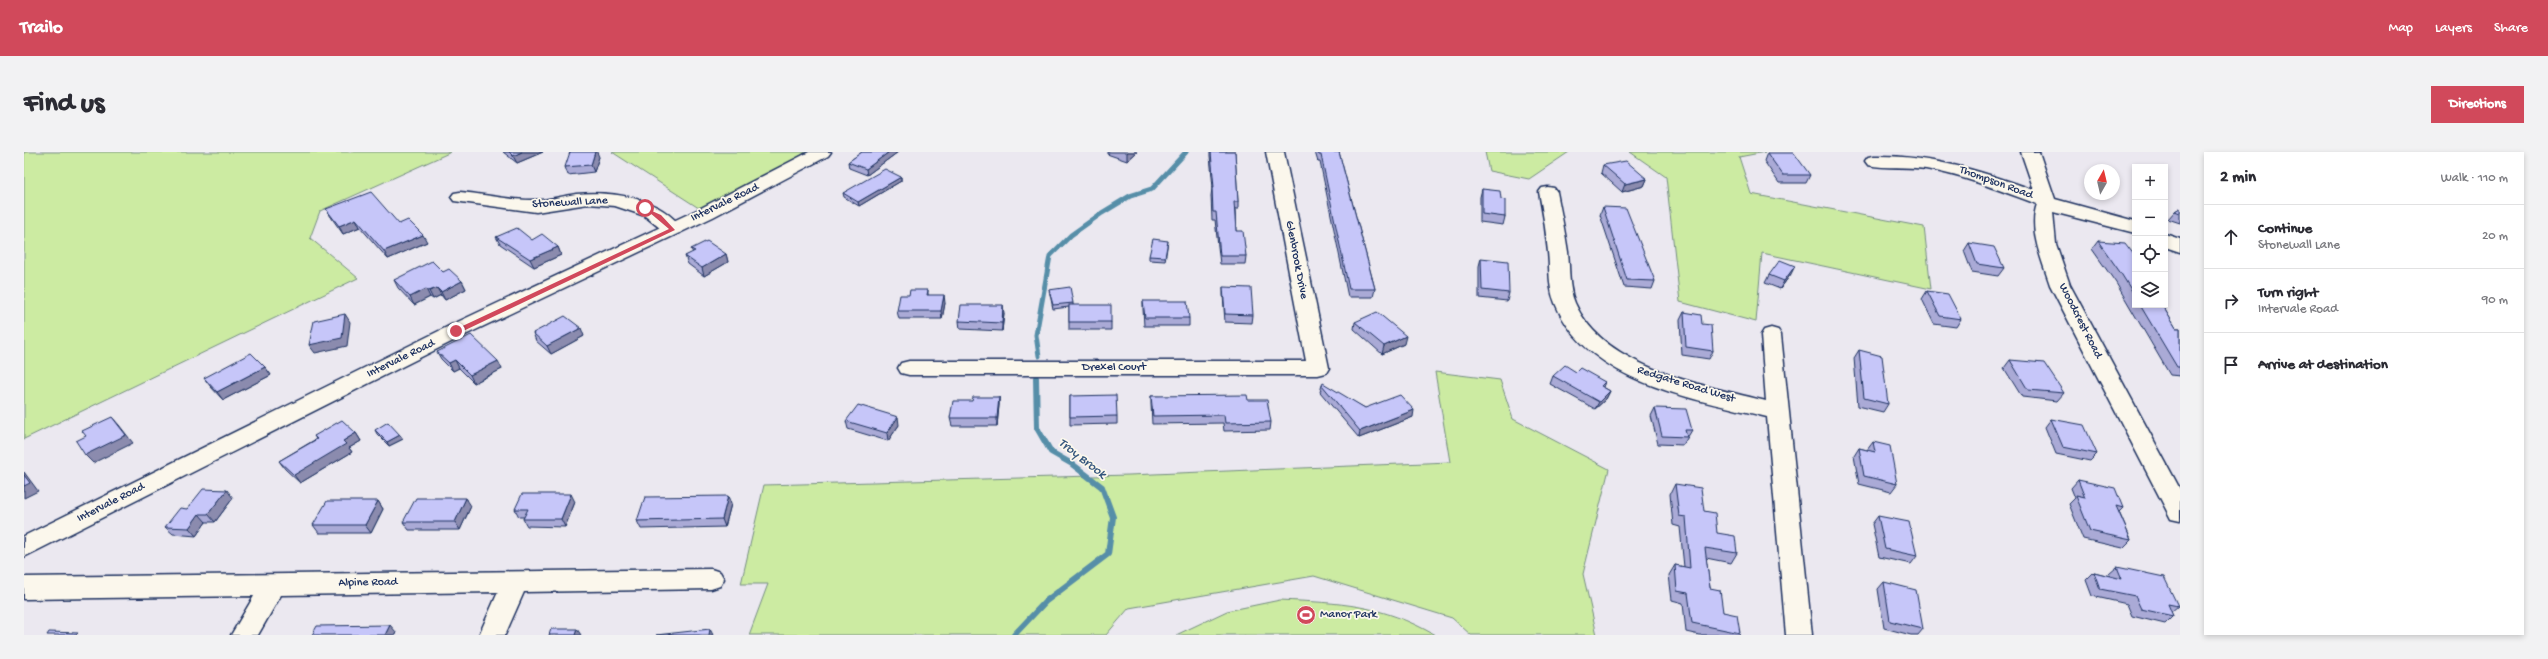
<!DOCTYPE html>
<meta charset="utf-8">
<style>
body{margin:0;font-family:"Gochi Hand",sans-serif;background:#f2f2f3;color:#2b2b33}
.controls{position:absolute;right:12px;top:12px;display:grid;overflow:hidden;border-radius:0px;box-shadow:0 2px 6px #0003}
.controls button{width:36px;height:36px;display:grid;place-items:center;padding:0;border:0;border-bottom:1px solid #e1e1e2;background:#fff;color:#2b2b33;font:20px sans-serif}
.compass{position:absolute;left:2060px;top:12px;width:36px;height:36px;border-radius:50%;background:#fff;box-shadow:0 2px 6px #0003;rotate:8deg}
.stop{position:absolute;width:12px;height:12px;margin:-9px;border:3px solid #d1495b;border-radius:50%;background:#fff}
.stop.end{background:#d1495b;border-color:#fff;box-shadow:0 1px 4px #0008}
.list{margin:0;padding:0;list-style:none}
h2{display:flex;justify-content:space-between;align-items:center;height:52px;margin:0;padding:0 16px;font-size:17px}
h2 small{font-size:13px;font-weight:400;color:#7c7c81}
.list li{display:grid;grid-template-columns:26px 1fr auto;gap:12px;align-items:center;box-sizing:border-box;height:64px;padding:0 16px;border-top:1px solid #e1e1e2}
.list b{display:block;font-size:15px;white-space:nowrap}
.list p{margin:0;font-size:13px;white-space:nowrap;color:#7c7c81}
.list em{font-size:13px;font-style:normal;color:#7c7c81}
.icon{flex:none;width:22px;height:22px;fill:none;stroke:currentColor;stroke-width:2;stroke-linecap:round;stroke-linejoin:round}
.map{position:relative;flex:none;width:2156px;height:483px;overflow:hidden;border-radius:0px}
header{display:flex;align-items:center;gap:24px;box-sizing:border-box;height:56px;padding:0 20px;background:#d1495b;color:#fff}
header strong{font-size:19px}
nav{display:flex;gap:22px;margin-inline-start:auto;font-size:14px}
.intro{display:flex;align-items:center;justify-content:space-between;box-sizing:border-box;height:96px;padding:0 24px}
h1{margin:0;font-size:28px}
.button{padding:10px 18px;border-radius:0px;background:#d1495b;color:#fff;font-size:14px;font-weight:700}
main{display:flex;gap:24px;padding:0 24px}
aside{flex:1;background:#fff;border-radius:0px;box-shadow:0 2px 6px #0003}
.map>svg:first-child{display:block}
</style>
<header>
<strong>Trailo</strong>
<nav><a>Map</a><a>Layers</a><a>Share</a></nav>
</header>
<div class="intro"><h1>Find us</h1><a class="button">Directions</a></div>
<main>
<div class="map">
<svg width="2156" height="483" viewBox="0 0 2156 483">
<rect width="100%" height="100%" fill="#ebe8f0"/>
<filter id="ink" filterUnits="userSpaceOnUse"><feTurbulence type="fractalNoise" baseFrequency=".025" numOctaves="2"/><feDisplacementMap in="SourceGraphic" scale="8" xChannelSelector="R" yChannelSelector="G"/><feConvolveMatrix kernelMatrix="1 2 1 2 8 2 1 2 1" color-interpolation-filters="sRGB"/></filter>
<g filter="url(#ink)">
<!-- green -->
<g fill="#cceba2" stroke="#748d80">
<polygon points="0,0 427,0 296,59 286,86 334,126 0,287"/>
<polygon points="588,0 782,0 684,62"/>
<polygon points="1461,0 1545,0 1505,27 1465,19"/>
<polygon points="1606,0 1741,0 1715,5 1727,42 1900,75 1907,137 1738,101 1732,170 1656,150 1642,25"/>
<polygon points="1411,220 1476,228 1489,267 1585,317 1559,422 1573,483 1447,483 1428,466 1290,424 1105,456 1082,483 725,483 744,432 717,432 740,333 1105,323 1426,310"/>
<path d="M1256,448C1317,451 1357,452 1411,483H1152L1203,459Z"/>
</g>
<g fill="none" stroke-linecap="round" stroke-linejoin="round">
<!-- stream-far1 -->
<polyline stroke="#568ea8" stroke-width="5" points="1015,204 1012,183 1026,104 1047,83 1078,61 1106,44 1128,37 1162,0"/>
<!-- stream -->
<polyline stroke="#568ea8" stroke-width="6" points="990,483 1022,449 1084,402 1089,365 1078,335 1048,312 1027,300 1013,276 1012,226"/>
<!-- street casing -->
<g stroke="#1b2f5e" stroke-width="3">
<g id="street">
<polygon points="1242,0 1260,0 1305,216 1302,221 1294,223 885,223 877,221 874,216 877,211 885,209 1282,209"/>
<path d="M1997,0H2015L2031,47L2111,69V81L2029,60L2032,92L2046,133L2156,337V369L2147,367L2026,133C2018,108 2004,78 2013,52C1977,39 1941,24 1902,17C1883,14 1862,17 1844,13L1841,9L1844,5L1850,4C1907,3 1957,19 2010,38Z"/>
<path d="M1524,35L1530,36L1533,40C1537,60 1541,80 1544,100C1546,117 1544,135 1551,151C1580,217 1680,233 1742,249L1737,183L1740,178L1747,176L1754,178L1757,183L1788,483H1762L1743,265C1669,246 1563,231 1531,151C1524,135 1526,117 1524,100C1522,80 1519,60 1515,40L1518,36Z"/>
<path d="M436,40C461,42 487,49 512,48C526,48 539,44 552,42C587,39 637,45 658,77L656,81H642L621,64L591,54L564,52L512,60L430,49L427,45L430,41Z"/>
<polygon points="2141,82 2156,87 2156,100 2141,95"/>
<polygon points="687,417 696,420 700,427 696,434 687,437 500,440 481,483 455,483 474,440 257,443 234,483 207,483 230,444 0,447 0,425"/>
</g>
</g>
<!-- secondary casing -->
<g stroke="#1b2f5e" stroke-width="3">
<polygon id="secondary" points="785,0 807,0 804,4 689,65 439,184 0,405 0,384 425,174 675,57"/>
</g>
<!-- street -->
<use href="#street" fill="#fbf7ec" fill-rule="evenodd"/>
<!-- secondary -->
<use href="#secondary" fill="#fbf7ec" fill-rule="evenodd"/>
</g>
<!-- wall -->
<g fill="#aaaad6" stroke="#1b2f5e">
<polygon points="479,0 519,0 493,11"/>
<polygon points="838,0 874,0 843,23 825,16 824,10"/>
<polygon points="1083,0 1113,0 1103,9 1083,2"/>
<polygon points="1186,0 1211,0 1214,50 1214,57 1211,57 1212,79 1222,104 1221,112 1196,112 1191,68 1188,68 1187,44 1188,36 1189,36 1186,4"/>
<polygon points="1291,0 1315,0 1351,137 1349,145 1324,145 1296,10 1294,10"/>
<polygon points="1743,1 1786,23 1782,31 1755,31 1740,9"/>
<polygon points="575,5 570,20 544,23 541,15"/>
<polygon points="1579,13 1623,27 1620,34 1598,40 1577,21"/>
<polygon points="877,25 877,29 835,54 820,45 819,41"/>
<polygon points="1458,37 1477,47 1481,65 1479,73 1456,70 1456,45"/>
<polygon points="1579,55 1631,129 1628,137 1600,135 1576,63"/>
<polygon points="2156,56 2156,71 2144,67 2151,59"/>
<polygon points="302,57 375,72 403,90 364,107 336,75 319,82 307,65"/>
<polygon points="472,85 508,88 534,95 537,103 510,115 476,92"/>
<polygon points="1144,89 1141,109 1125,108 1125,104"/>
<polygon points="2074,89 2111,104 2111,153 2138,153 2152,176 2156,176 2156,224 2146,223 2092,131 2068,97"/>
<polygon points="1945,91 1980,116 1974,124 1948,120 1940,99"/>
<polygon points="667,97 702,102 704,110 680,124 664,112 661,104 669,101"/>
<polygon points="1457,106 1485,141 1483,149 1455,146 1455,114"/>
<polygon points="419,120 438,129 442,137 421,148 417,143 409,147 406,145 390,153 374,136 370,128"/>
<polygon points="1767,122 1756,137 1741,131 1745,123"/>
<polygon points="1199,135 1229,163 1228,171 1201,170 1199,143"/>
<polygon points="904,138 904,143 921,151 918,167 875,167 873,159 885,143"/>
<polygon points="1025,138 1049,151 1049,153 1087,170 1087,178 1045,178 1045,155 1029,157 1026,142"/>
<polygon points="1903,139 1937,167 1932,175 1910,172 1898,147"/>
<polygon points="1119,149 1165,166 1165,174 1120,174 1119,157"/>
<polygon points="1660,160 1678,172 1689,199 1685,207 1658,203 1656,168"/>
<polygon points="980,161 978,179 936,177 935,169"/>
<polygon points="1331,170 1380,192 1358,202 1330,177"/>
<polygon points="509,181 560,184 527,202 512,189"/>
<polygon points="1835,198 1864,252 1859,260 1834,254 1830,206"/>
<polygon points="413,200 478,217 450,231 435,216 429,219 417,207"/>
<polygon points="1986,208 2040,241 2033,249 1998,245 1980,216"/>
<polygon points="241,215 247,223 199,248 186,234 180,226"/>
<polygon points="1552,220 1581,230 1579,235 1586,239 1582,247 1571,257 1526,232 1529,224"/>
<polygon points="1298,233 1341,256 1389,265 1335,286 1296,240"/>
<polygon points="1046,244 1093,264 1093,272 1046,273"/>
<polygon points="1127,244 1224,248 1247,270 1246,278 1200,279 1199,271 1128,272 1127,252"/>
<polygon points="975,245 975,253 973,274 928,274 926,266 948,249"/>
<polygon points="1631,256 1668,278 1659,293 1634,292 1627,264"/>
<polygon points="2027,267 2073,302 2066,309 2032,302 2021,275"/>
<polygon points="822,269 875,273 864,289 824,277"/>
<polygon points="351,278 379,287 365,294 353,282"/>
<polygon points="332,281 337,289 325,296 328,300 276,331 261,317 255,309 292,287 290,284"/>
<polygon points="1849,290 1873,332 1867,340 1835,332 1830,304 1835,296 1843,298"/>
<polygon points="2054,328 2099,356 2095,360 2107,388 2099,396 2059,387 2045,352 2051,346 2047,336"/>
<polygon points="1651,332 1680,359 1693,381 1713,401 1707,411 1682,406 1686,436 1699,460 1716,481 1714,483 1675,483 1662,480 1659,451 1648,448 1645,423 1651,413 1660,415 1656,375 1649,373 1646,342"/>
<polygon points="209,346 191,370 182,370 172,384 149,382 141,375 163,357"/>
<polygon points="354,349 359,357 347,381 295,381 289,373"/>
<polygon points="551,350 541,375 503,374 499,367 500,365 495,365 491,357"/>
<polygon points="707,352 701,375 617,377 613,369"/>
<polygon points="447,354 436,378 385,378 379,370"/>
<polygon points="1854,364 1893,404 1887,412 1855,405 1848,372"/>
<polygon points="2093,415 2154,454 2147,460 2149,464 2141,472 2108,464 2103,452 2068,444 2062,428 2070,420 2086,424 2085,422"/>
<polygon points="1860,430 1899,477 1894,483 1887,483 1860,476 1854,437"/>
</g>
<!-- shaded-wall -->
<g fill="#8b8bae" stroke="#1b2f5e">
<polygon points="498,0 519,0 493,11 489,4"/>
<polygon points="571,0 573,0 575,5 570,20 567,13"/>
<polygon points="865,0 874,0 843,23 842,17"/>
<polygon points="1104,0 1113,0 1103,9 1103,1"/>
<polygon points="877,25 877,29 835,54 834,50"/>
<polygon points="1623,27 1620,34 1598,40 1601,32"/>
<polygon points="332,67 336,75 319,82 315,74"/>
<polygon points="399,83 403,90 364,107 360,99"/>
<polygon points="534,95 537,103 510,115 506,107"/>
<polygon points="702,102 704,110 680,124 678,116"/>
<polygon points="1771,114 1767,122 1756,137 1760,129"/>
<polygon points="438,129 442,137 421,148 417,140"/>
<polygon points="413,136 417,143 409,147 405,139"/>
<polygon points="402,137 406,145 390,153 386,145"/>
<polygon points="920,143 921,151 918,167 917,159"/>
<polygon points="979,153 980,161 978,179 978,171"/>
<polygon points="321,162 326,170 323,194 291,201 285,193"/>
<polygon points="557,176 560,184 527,202 523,194"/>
<polygon points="1382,184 1380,192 1358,202 1360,194"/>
<polygon points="431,208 435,216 429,219 425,211"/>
<polygon points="474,209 478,217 450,231 446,223"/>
<polygon points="241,215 247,223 199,248 193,240"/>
<polygon points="1586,239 1582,247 1571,257 1575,250"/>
<polygon points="975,245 975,253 973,274 973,266"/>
<polygon points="1390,258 1389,265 1335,286 1336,279"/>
<polygon points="88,265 95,273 109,291 69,311 61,303"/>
<polygon points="874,265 875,273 864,289 863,281"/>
<polygon points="332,281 337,289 325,296 328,300 276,331 270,323 319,289"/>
<polygon points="376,283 379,287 365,294 363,290"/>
<polygon points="0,320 14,339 0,346"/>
<polygon points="203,338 209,346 191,370 184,362"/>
<polygon points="547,342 551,350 541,375 537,367"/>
<polygon points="704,344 707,352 701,375 698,367"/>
<polygon points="442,346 447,354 436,378 431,370"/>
<polygon points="354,349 359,357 347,381 341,373"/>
<polygon points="175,362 182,370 172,384 165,376"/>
<polygon points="366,473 372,480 371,483 361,483"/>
<polygon points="553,477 557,483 551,483"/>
<polygon points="686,477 689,483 685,483"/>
</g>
<!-- building -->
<g fill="#c6c6f9" stroke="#1b2f5e">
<polygon points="485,0 498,0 489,4"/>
<polygon points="546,0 571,0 567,13 541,15"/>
<polygon points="838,0 865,0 842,17 824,10"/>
<polygon points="1187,0 1211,0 1214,50 1210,50 1212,79 1219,79 1222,104 1196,104 1192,60 1189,60 1188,36 1190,36"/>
<polygon points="1294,0 1315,0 1351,137 1325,137 1297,3 1295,3"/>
<polygon points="1743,1 1770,1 1786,23 1759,23"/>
<polygon points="1602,9 1623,27 1601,32 1579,13"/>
<polygon points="861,17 877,25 834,50 819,41"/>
<polygon points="1458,37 1476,39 1477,47 1481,48 1481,65 1458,62"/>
<polygon points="347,40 375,72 384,68 399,83 360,99 332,67 315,74 302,57"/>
<polygon points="1579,55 1602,56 1631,129 1603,128"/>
<polygon points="2156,56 2156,61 2151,59"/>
<polygon points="493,76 508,88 518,82 534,95 506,107 472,85"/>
<polygon points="1129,87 1144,89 1141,105 1125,104"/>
<polygon points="683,89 702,102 678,116 661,104 671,99 667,97"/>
<polygon points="2074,89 2101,91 2111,104 2111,144 2098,123"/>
<polygon points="1945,91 1970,95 1980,116 1953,112"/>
<polygon points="1457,106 1484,109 1485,141 1458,138"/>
<polygon points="1756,108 1771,114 1760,129 1745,123"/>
<polygon points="408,109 419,120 425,117 438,129 417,140 413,136 405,139 402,137 386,145 370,128"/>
<polygon points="1046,135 1049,151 1029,153 1025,138"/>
<polygon points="1199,135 1227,136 1229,163 1201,162"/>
<polygon points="886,138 904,138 903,143 920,143 917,159 873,159 876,143 885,143"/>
<polygon points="1903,139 1924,142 1937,167 1916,164"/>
<polygon points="1119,149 1163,149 1165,166 1121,166"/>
<polygon points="937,153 979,153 978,171 935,169"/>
<rect x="1045" y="153" width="42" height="17"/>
<polygon points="2116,153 2138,153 2152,176 2156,176 2156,215 2153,215"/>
<polygon points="1353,160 1382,184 1360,194 1331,170"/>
<polygon points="1660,160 1677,163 1678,172 1687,173 1689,199 1662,195"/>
<polygon points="321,162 318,186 285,193 290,169"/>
<polygon points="541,164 557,176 523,194 509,181"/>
<polygon points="447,183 474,209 446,223 431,208 425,211 413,200"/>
<polygon points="1835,198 1858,204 1864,252 1840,246"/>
<polygon points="227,201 241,215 193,240 180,226"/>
<polygon points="1986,208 2020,211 2040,241 2004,238"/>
<polygon points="1541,213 1552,220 1556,216 1581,230 1577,234 1586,239 1575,250 1529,224"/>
<polygon points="1299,231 1341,256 1376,243 1390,258 1336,279 1298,233"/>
<polygon points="1092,243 1093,264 1046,265 1046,244"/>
<polygon points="1223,243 1224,248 1243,248 1247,270 1201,271 1200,263 1129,264 1127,244"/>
<polygon points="949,245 975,245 973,266 926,266 929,249 948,249"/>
<polygon points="834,253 874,265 863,281 822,269"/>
<polygon points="1631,256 1662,257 1668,278 1661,278 1663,285 1638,284"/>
<polygon points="88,265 102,283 61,303 52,289 62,284 58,279"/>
<polygon points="2027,267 2060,273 2073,302 2039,295"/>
<polygon points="318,268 332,281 319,289 322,292 270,323 255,309 293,287 290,284"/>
<polygon points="364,270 376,283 363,290 351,278"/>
<polygon points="1849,290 1866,294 1873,332 1840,324 1835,296 1851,300"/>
<polygon points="0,323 6,331 0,334"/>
<polygon points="2054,328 2091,336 2099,356 2092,354 2107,388 2066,379 2052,344 2061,346"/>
<polygon points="1651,332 1677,336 1680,359 1691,361 1693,381 1711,384 1713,401 1681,396 1686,436 1696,438 1699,460 1713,463 1716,481 1668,471 1664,441 1653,439 1651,413 1666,416 1662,365 1655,364"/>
<polygon points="179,337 203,338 184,362 175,362 165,376 141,375 156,356 163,357"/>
<polygon points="498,342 547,342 537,367 499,367 504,357 491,357"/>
<polygon points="704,344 698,367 613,369 621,345"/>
<polygon points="392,346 442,346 431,370 379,370"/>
<polygon points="303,349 354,349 341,373 289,373"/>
<polygon points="1854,364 1885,370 1893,404 1861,397"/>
<polygon points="2093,415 2140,425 2154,454 2144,452 2149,464 2117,457 2111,444 2076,437 2070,420 2098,427"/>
<polygon points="1860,430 1892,438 1899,477 1866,469"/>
<polygon points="366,473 361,483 288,483 293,474"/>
<polygon points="527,477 553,477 551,483 525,483"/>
<polygon points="686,477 685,483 632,483"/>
<polygon points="25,480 54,481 52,483 23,483"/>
</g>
</g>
<!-- route -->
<polygon fill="#d1495b" points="619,55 637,63 651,78 435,181 430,181 430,178 645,77"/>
<!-- icons -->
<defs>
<g id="stadium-disc" transform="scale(1)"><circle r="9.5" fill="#d1495b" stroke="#fbf7ec"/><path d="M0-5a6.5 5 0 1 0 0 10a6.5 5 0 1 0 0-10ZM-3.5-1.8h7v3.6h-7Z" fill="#fff"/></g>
</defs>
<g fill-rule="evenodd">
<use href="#stadium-disc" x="1282" y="463"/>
</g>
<g text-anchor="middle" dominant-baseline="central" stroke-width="3.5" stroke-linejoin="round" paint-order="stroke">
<!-- street labels -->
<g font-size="12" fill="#1b2f5e" stroke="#fbf7ec">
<text transform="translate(1972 31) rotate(20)">Thompson Road</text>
<text transform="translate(546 51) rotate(-3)">Stonewall Lane</text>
<text transform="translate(701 51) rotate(-26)">Intervale Road</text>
<text transform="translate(1272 108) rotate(79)">Glenbrook Drive</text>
<text transform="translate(2056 169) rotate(63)">Woodcrest Road</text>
<text transform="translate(377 207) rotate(-26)">Intervale Road</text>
<text x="1090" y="216">Drexel Court</text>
<text transform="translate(1662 233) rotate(17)">Redgate Road West</text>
<text transform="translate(87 351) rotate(-27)">Intervale Road</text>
<text transform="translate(344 431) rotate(-1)">Alpine Road</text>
</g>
<!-- poi labels -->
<g font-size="12" fill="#1b2f5e" stroke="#fbf7ec" text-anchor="start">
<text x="1296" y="463">Manor Park</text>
</g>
<!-- water labels -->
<g font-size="13" font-style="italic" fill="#34567d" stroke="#fbf7ec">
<text transform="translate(1058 307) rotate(38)">Troy Brook</text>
</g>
</g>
</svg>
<div class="controls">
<button>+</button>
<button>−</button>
<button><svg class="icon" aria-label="locate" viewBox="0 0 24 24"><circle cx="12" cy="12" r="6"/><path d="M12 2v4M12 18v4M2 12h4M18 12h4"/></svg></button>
<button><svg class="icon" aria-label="layers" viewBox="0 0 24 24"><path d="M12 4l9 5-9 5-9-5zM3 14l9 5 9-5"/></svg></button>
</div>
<svg class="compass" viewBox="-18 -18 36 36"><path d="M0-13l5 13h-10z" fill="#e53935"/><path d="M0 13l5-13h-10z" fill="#7c7c81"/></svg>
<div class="stop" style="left:621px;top:56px"></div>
<div class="stop end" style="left:432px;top:179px"></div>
</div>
<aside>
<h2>2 min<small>Walk · 110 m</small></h2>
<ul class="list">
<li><svg class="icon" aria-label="ahead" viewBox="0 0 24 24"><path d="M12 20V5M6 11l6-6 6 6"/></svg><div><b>Continue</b><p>Stonewall Lane</p></div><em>20 m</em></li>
<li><svg class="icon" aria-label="right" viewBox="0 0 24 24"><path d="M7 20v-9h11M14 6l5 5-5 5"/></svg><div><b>Turn right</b><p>Intervale Road</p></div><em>90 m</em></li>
<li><svg class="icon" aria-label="arrive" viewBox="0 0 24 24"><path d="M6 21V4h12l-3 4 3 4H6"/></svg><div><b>Arrive at destination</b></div></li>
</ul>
</aside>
</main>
